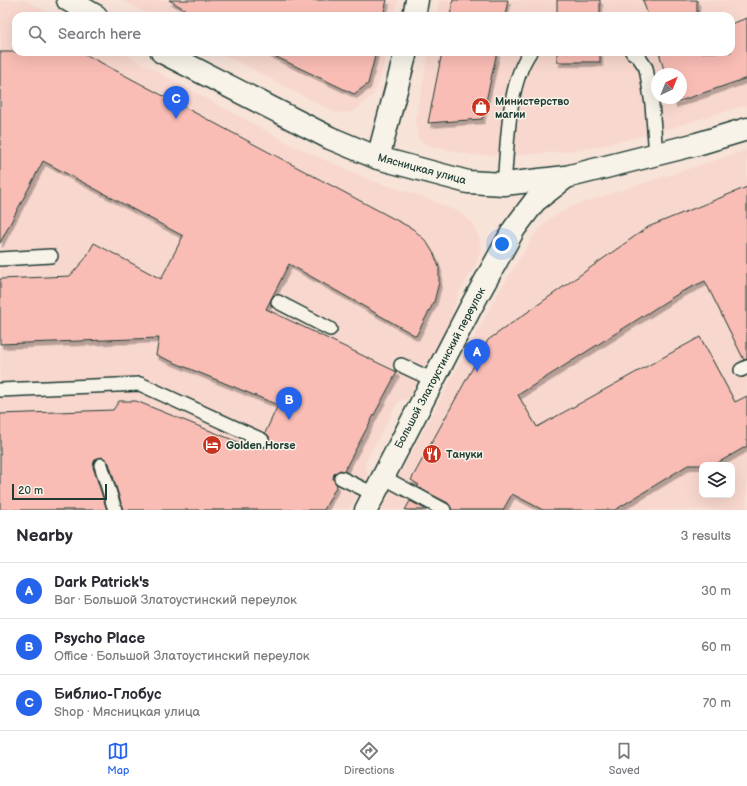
<!DOCTYPE html>
<meta charset="utf-8">
<style>
body{margin:0;font-family:"Balsamiq Sans",sans-serif;background:#f2f2f3;color:#2b2b33}
.controls{position:absolute;right:12px;bottom:12px;display:grid;overflow:hidden;border-radius:8px;box-shadow:0 4px 16px #0002}
.controls button{width:36px;height:36px;display:grid;place-items:center;padding:0;border:0;border-bottom:1px solid #e1e1e2;background:#fff;color:#2b2b33;font:20px sans-serif}
.compass{position:absolute;left:651px;top:68px;width:36px;height:36px;border-radius:50%;background:#fff;box-shadow:0 4px 16px #0002;rotate:43deg}
.scale{position:absolute;left:12px;bottom:10px;width:95px;box-sizing:border-box;padding-left:4px;border:2px solid #1f3d34;border-top:0;font-size:11px;line-height:14px;white-space:nowrap;color:#1f3d34;-webkit-text-stroke:3px #f7f3e8;paint-order:stroke}
.you{position:absolute;left:502px;top:244px;width:14px;height:14px;margin:-10px;border:3px solid #fff;border-radius:50%;background:#1a73e8;box-shadow:0 0 0 6px #1a73e833}
.badge{display:grid;place-items:center;width:26px;height:26px;border-radius:50%;background:#2563eb;color:#fff;font-size:13px;font-weight:700}
.pin{position:absolute;translate:-50% -33px;filter:drop-shadow(0 1px 2px #0008)}
.pin::after{content:'';position:absolute;top:21px;width:14px;height:12px;background:inherit;clip-path:polygon(0 0,100% 0,50% 100%)}
.list{margin:0;padding:0;list-style:none}
h2{display:flex;justify-content:space-between;align-items:center;height:52px;margin:0;padding:0 16px;font-size:17px}
h2 small{font-size:13px;font-weight:400;color:#7c7c81}
.list li{display:grid;grid-template-columns:26px 1fr auto;gap:12px;align-items:center;box-sizing:border-box;height:56px;padding:0 16px;border-top:1px solid #e1e1e2}
.list b{display:block;font-size:15px;white-space:nowrap}
.list p{margin:0;font-size:13px;white-space:nowrap;color:#7c7c81}
.list em{font-size:13px;font-style:normal;color:#7c7c81}
.icon{flex:none;width:22px;height:22px;fill:none;stroke:currentColor;stroke-width:2;stroke-linecap:round;stroke-linejoin:round}
.map{position:relative;flex:none;width:747px;height:510px;overflow:hidden}
.search{position:absolute;background:#fff;box-shadow:0 4px 16px #0002;left:12px;right:12px;top:12px;height:44px;display:flex;align-items:center;gap:10px;box-sizing:border-box;padding:0 14px;border-radius:12px;color:#7c7c81;font-size:15px}
.sheet{height:220px;background:#fff}
nav{display:flex;justify-content:space-around;align-items:center;box-sizing:border-box;height:56px;border-top:1px solid #e1e1e2;background:#fff;font-size:11px;color:#7c7c81}
nav a{display:grid;justify-items:center;gap:2px}
nav .on{color:#2563eb}
.map>svg:first-child{display:block}
</style>
<div class="map">
<svg width="747" height="510" viewBox="0 0 747 510">
<defs>
<filter id="shadow"><feDropShadow dx="2.5" dy="4.5" stdDeviation="0" flood-color="#0004"/></filter>
</defs>
<rect width="100%" height="100%" fill="#f8e3d9"/>
<filter id="ink" filterUnits="userSpaceOnUse"><feTurbulence type="fractalNoise" baseFrequency=".025" numOctaves="2"/><feDisplacementMap in="SourceGraphic" scale="8" xChannelSelector="R" yChannelSelector="G"/><feConvolveMatrix kernelMatrix="1 2 1 2 8 2 1 2 1" color-interpolation-filters="sRGB"/></filter>
<g filter="url(#ink)">
<!-- built -->
<g fill="#f8d8ce" fill-rule="evenodd">
<polygon points="0,0 25,0 54,16 16,16 16,52 121,52 294,146 373,181 415,194 458,211 473,223 480,241 480,253 476,265 458,294 451,319 409,398 398,402 365,463 368,474 349,509 0,510"/>
<polygon points="121,0 398,0 394,16 152,16"/>
<path d="M439,0H747V105L654,133L601,146L561,152L507,156L471,155L427,145L418,139L415,121L429,52H731V16H436ZM657,74H681V98H657Z"/>
<polygon points="219,52 387,52 381,77 373,95 358,108 352,112 343,113 334,112"/>
<path d="M747,150V510H380L497,295L535,234L549,219L575,205ZM702,465H732V495H702Z"/>
</g>
<!-- building -->
<g fill="#f9bdb5" stroke="#1f3d34" filter="url(#shadow)">
<polygon points="169,0 387,0 383,16 196,16"/>
<polygon points="453,0 508,0 505,16 450,16"/>
<rect x="557" y="0" width="43" height="16"/>
<polygon points="643,0 697,0 697,16 648,16"/>
<polygon points="747,18 747,78 674,103 673,98 681,98 681,74 665,74 659,52 731,52 731,24"/>
<polygon points="0,52 81,52 413,229 426,241 434,254 439,267 439,282 434,302 416,336 289,264 266,309 397,372 344,471 340,470 334,474 333,479 337,485 324,510 123,510 109,463 102,457 95,459 93,467 107,510 0,510 0,414 113,410 119,401 136,401 258,450 259,447 266,447 269,443 269,436 265,433 278,405 156,355 159,338 0,344 0,279 70,276 85,259 94,243 161,279 183,236 43,161 0,243"/>
<polygon points="266,52 376,52 368,84 354,94"/>
<polygon points="442,52 497,52 482,119 428,123"/>
<rect x="557" y="52" width="43" height="10"/>
<polygon points="747,187 747,359 744,360 705,281 681,292 518,395 537,427 700,337 735,402 747,396 747,446 714,465 688,465 615,510 543,510 512,494 503,510 452,510 448,503 417,487 419,485 411,480 488,340 648,227"/>
<polygon points="410,501 427,510 405,510"/>
</g>
<g fill="none" stroke-linecap="round" stroke-linejoin="round">
<!-- lane casing -->
<g stroke="#1f3d34" stroke-width="16">
<g id="lane">
<polyline points="632,52 638,56 646,68 652,104 656,155"/>
<path d="M504,184C508,143 507,86 530,52"/>
<polyline points="0,259 51,256"/>
<polyline points="278,302 330,329"/>
<polyline points="401,365 433,380"/>
<polyline points="741,370 747,367"/>
<polyline points="0,390 140,384 262,440"/>
<polyline points="101,465 115,510"/>
<polyline points="383,477 444,510"/>
<polyline points="341,478 374,494"/>
</g>
</g>
<!-- street casing -->
<g stroke="#1f3d34" stroke-width="25">
<g id="street">
<polyline points="414,16 417,0"/>
<polyline points="378,158 406,52"/>
<polyline points="366,510 471,307 514,229 535,201 566,177"/>
</g>
</g>
<!-- secondary casing -->
<g stroke="#1f3d34" stroke-width="25">
<g id="secondary">
<polyline points="68,0 96,16"/>
<polyline points="162,52 330,138 378,158 468,182 504,184 566,177 697,144 747,129"/>
</g>
</g>
<!-- lane -->
<use href="#lane" stroke="#f7f3e8" stroke-width="13"/>
<!-- street -->
<use href="#street" stroke="#f7f3e8" stroke-width="22"/>
<!-- secondary -->
<use href="#secondary" stroke="#f7f3e8" stroke-width="22"/>
</g>
</g>
<!-- icons -->
<defs>
<g id="shop-disc" transform="scale(1)"><circle r="9.5" fill="#c8321e" stroke="#f7f3e8"/><path d="M-5-2.5h2.3a2.7 3.5 0 0 1 5.4 0H5L5.5 6h-11ZM-1.5-2.5h3a1.5 2.3 0 0 0-3 0Z" fill="#fff"/></g>
<g id="hotel-disc" transform="scale(1)"><circle r="9.5" fill="#c8321e" stroke="#f7f3e8"/><path d="M-6-4.5h1.5V1H6V5H4.5V3h-9V5H-6ZM-4 0a1.8 1.8 0 1 1 3.6 0ZM.5 0V-2.5h3Q6-2.5 6 0Z" fill="#fff"/></g>
<g id="restaurant-disc" transform="scale(1)"><circle r="9.5" fill="#c8321e" stroke="#f7f3e8"/><path d="M-5-6h1v4h1v-4h1v4h1v-4h1v5L-1.5 .5V6h-2V.5L-5-1ZM5-6V6H3V1.5H1.5Q1.5-4 5-6Z" fill="#fff"/></g>
</defs>
<g fill-rule="evenodd">
<use href="#shop-disc" x="481" y="107"/>
<use href="#hotel-disc" x="212" y="445"/>
<use href="#restaurant-disc" x="432" y="454"/>
</g>
<g text-anchor="middle" dominant-baseline="central" stroke-width="3" stroke-linejoin="round" paint-order="stroke">
<!-- poi labels -->
<g font-size="11" font-weight="bold" fill="#1f3d34" stroke="#f7f3e8" text-anchor="start">
<text x="495" y="101">Министерство<tspan x="495" dy="13">магии</tspan></text>
<text x="226" y="445">Golden Horse</text>
<text x="446" y="454">Тануки</text>
</g>
<!-- street labels -->
<g font-size="11" fill="#1f3d34" stroke="#f7f3e8">
<text transform="translate(422 169) rotate(15)">Мясницкая улица</text>
<text transform="translate(440 368) rotate(-62)">Большой Златоустинский переулок</text>
</g>
</g>
</svg>
<div class="controls">
<button><svg class="icon" aria-label="layers" viewBox="0 0 24 24"><path d="M12 4l9 5-9 5-9-5zM3 14l9 5 9-5"/></svg></button>
</div>
<svg class="compass" viewBox="-18 -18 36 36"><path d="M0-13l5 13h-10z" fill="#e53935"/><path d="M0 13l5-13h-10z" fill="#7c7c81"/></svg>
<div class="scale">20 m</div>
<div class="you"></div>
<div class="pin badge" style="left:477px;top:372px">A</div>
<div class="pin badge" style="left:289px;top:420px">B</div>
<div class="pin badge" style="left:176px;top:119px">C</div>
<div class="search"><svg class="icon" aria-label="search" viewBox="0 0 24 24"><circle cx="10" cy="10" r="6"/><path d="M15 15l6 6"/></svg>Search here</div>
</div>
<section class="sheet">
<h2>Nearby<small>3 results</small></h2>
<ul class="list">
<li><span class="badge">A</span><div><b>Dark Patrick's</b><p>Bar · Большой Златоустинский переулок</p></div><em>30 m</em></li>
<li><span class="badge">B</span><div><b>Psycho Place</b><p>Office · Большой Златоустинский переулок</p></div><em>60 m</em></li>
<li><span class="badge">C</span><div><b>Библио-Глобус</b><p>Shop · Мясницкая улица</p></div><em>70 m</em></li>
</ul>
</section>
<nav>
<a class="on"><svg class="icon" aria-label="map" viewBox="0 0 24 24"><path d="M3 6l6-2 6 2 6-2v14l-6 2-6-2-6 2zM9 4v14M15 6v14"/></svg>Map</a>
<a><svg class="icon" aria-label="directions" viewBox="0 0 24 24"><path d="M12 3l9 9-9 9-9-9zM9 14v-3h6M13 9l2 2-2 2"/></svg>Directions</a>
<a><svg class="icon" aria-label="saved" viewBox="0 0 24 24"><path d="M7 4h10v16l-5-4-5 4z"/></svg>Saved</a>
</nav>
